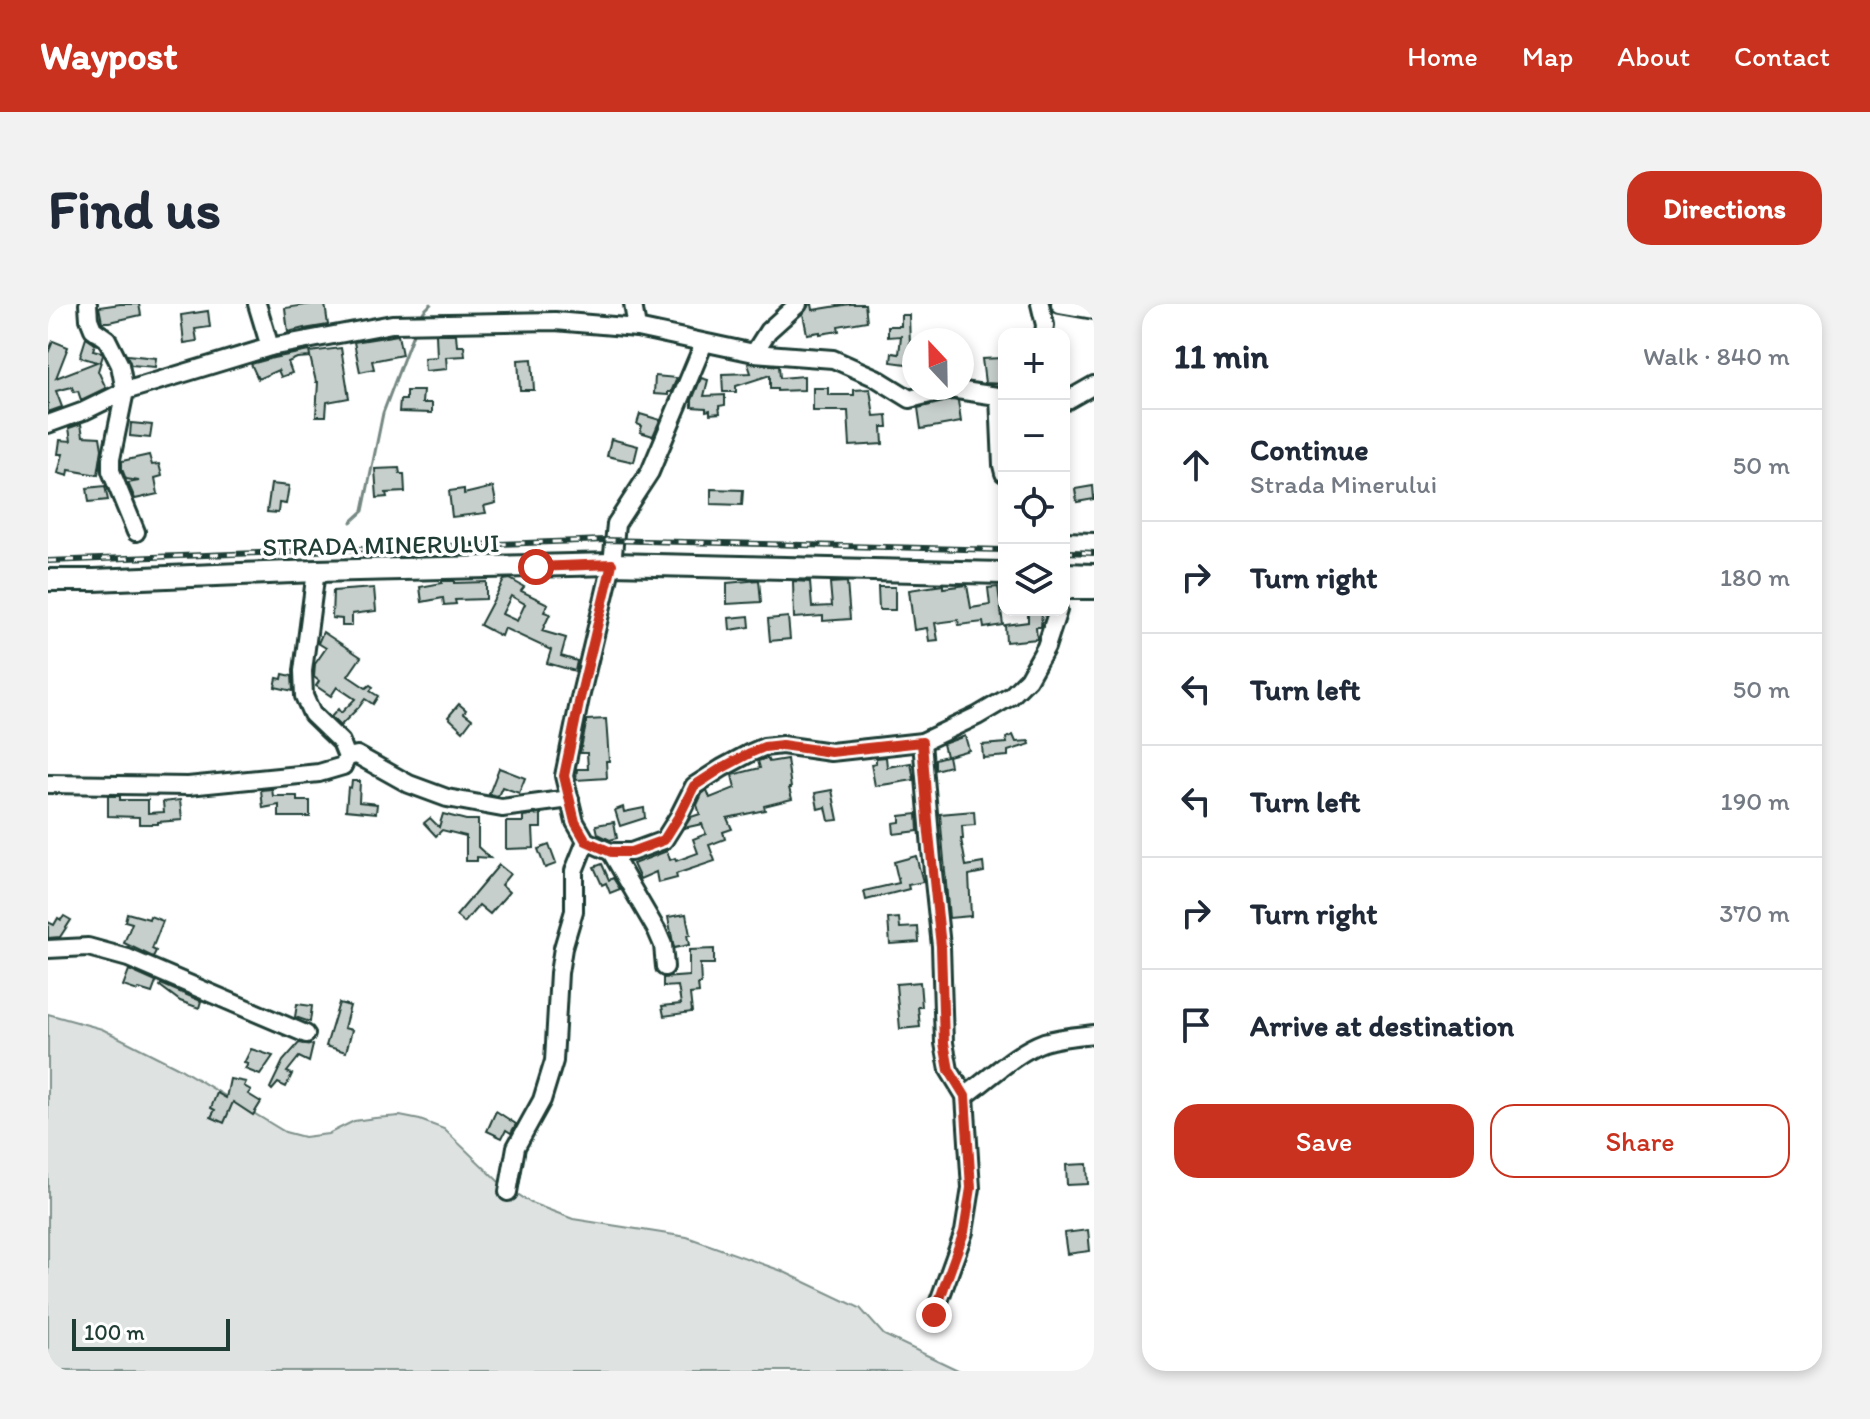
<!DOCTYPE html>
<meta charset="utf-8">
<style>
body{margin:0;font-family:Itim,sans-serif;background:#f2f2f3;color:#1f2937}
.controls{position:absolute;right:24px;top:24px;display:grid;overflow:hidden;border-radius:16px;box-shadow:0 4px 12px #0003}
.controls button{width:72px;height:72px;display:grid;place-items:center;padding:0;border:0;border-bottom:2px solid #e0e1e3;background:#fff;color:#1f2937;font:40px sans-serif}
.compass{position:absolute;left:854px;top:24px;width:72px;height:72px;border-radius:50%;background:#fff;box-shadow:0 4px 12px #0003;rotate:338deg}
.scale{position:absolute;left:24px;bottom:20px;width:158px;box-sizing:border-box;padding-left:8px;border:4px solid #1f3d34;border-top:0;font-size:22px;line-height:28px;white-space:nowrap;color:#1f3d34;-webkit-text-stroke:6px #fff;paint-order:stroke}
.stop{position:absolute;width:24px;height:24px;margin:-18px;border:6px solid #c8321e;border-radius:50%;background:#fff}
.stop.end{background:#c8321e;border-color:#fff;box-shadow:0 2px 8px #0008}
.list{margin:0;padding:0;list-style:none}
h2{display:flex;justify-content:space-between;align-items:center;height:104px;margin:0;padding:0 32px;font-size:34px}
h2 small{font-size:26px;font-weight:400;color:#747a83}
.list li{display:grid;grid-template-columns:52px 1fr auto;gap:24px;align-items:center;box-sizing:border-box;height:112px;padding:0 32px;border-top:2px solid #e0e1e3}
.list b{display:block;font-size:30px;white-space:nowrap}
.list p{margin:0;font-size:26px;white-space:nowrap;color:#747a83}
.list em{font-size:26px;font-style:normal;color:#747a83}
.actions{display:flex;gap:16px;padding:24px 32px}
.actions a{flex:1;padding:18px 0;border:2px solid #c8321e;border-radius:24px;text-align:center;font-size:28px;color:#c8321e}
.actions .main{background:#c8321e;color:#fff}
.icon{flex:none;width:44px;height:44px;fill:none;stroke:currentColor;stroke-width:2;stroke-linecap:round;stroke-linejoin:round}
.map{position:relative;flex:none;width:1046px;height:1067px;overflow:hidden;border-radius:24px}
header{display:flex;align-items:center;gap:48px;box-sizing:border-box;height:112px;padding:0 40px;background:#c8321e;color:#fff}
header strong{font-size:38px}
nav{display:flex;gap:44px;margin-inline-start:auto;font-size:28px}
.intro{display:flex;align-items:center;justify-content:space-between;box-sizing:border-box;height:192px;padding:0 48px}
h1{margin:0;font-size:56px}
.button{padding:20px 36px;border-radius:24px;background:#c8321e;color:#fff;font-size:28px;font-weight:700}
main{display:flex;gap:48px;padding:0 48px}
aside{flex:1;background:#fff;border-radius:24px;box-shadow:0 4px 12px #0003}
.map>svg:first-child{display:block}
</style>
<header>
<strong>Waypost</strong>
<nav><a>Home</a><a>Map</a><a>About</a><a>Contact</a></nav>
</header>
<div class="intro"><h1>Find us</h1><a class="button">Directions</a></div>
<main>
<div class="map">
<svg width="1046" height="1067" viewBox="0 0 1046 1067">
<rect width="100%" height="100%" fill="#fff"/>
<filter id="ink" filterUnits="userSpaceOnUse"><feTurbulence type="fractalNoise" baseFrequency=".0125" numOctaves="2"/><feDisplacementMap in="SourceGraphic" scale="16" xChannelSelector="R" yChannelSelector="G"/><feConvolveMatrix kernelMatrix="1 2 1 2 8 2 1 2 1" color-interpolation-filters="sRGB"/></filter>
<g filter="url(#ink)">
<!-- green -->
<polygon fill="#dee3e2" stroke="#7e908b" stroke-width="2" points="0,710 54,725 129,763 237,828 256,833 280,830 306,817 327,814 352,812 372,816 396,825 450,877 483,899 525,915 639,933 734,967 812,1004 836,1031 912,1067 0,1067"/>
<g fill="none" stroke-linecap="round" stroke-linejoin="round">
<!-- stream -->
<g stroke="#758883" stroke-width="3">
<polyline points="372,15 376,7 383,0"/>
<polyline points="303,218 315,207 335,109 366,27"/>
</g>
</g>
<!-- building -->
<g fill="#c7cfcc" stroke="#1f3d34" stroke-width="2" fill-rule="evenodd">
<polygon points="72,0 91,0 93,11 62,18 54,18 51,3"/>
<polygon points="264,0 277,0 280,21 256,25 256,24 240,28 237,4"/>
<polygon points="764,0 765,6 802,0 817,0 819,17 790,22 791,27 772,30 772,28 759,30 755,10 761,1"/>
<polygon points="160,7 162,23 147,25 149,37 136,39 133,11"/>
<polygon points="853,11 861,11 862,41 866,41 866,61 843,58 844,49 851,50 853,32 840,33 840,22 853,22"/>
<polygon points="388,30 408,30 409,42 416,42 417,52 398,53 399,65 377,67 376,54 389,53"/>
<polygon points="350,31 354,51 324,57 326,65 312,68 306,38"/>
<polygon points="38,34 47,40 45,46 53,48 55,51 50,67 58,84 33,96 30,87 26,88 24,83 8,87 14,103 0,108 0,49 5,37 20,43 8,74 49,58 32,53"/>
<polygon points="293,44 301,94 279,98 278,112 268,112 270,78 268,78 261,48"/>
<polygon points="261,47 262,53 249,54 240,58 244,69 233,73 230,66 210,75 203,60 225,54"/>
<polygon points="79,51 108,54 107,63 83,61"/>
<polygon points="954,54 956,80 937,79 934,55"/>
<polygon points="484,55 486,86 472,86 470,56"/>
<polygon points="701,59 731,62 732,74 756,72 756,86 729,87 729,85 722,85 722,71 688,82 688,88 675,88 674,70 703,69 700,60"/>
<polygon points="607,72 629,74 623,88 620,88 620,91 606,90"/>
<polygon points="653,74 660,76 656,92 677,91 677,101 671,102 672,109 662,110 662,106 658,107 658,104 644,103 644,96"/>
<polygon points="765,84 780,84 780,91 806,91 806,86 822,85 826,112 839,111 840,123 834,123 835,140 802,142 800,107 765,107"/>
<polygon points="358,87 375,87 374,99 384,99 384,109 351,108 352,96 358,96"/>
<polygon points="904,96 910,97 913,118 873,125 870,104"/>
<polygon points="592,110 612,116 605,132 592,128 594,122 589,120"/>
<polygon points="83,119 104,121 102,134 82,132"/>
<polygon points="33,120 35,132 52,133 54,145 50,171 21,166 20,172 10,169 15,150 10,150 12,136 23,137 21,124"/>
<polygon points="563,135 590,142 586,158 559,152"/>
<polygon points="101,151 104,161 111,160 114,172 107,174 110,190 87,195 80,179 91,177 78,175 74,165 74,157"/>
<polygon points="351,164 352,170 356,170 357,188 338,189 339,193 329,194 327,165"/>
<polygon points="223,180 241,182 238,200 231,199 230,209 219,208"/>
<polygon points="57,182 60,196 41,198 39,184"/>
<polygon points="1045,182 1046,195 1029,198 1027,185"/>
<polygon points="445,183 448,199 436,202 438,209 404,213 401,187 416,185 416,190"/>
<polygon points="663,185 695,186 694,201 663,200"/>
<path d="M462,275L476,283L473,287L500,300L496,308L502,310L494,327L518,334L513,352L529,357L527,367L499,359L503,346L456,324L453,332L432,321L456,276ZM463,292L477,300L469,317L454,310Z"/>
<polygon points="711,276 713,298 679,300 679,279"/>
<polygon points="394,277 406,277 406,279 438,278 438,295 407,296 408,300 396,301 395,294 374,298 372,283 394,279"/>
<polygon points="745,277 762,278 764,303 784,302 782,279 799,278 802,315 775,317 775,312 746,314"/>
<polygon points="895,281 895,284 919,281 923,304 942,301 940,284 950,283 955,321 936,324 935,318 911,321 910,316 887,319 890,336 881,337 879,324 866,326 861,286"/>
<polygon points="830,283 847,283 847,306 831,306"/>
<polygon points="326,284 328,307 304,310 304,322 294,322 294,315 284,314 285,287"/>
<polygon points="980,306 994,306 993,323 988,323 989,335 958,338 957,321 980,318"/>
<polygon points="701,312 702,323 682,326 681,314"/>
<polygon points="740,313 742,335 722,337 720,315"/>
<polygon points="275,328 313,353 300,372 318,384 322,381 325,383 322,387 330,392 325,400 317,395 311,403 292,422 283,413 290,405 293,409 307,395 289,383 283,392 268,382 271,377 266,373 267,360 278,344 270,339"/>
<polygon points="235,370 244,372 245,387 227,383 229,374 234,375"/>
<polygon points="411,400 418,406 416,409 424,415 415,427 400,413"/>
<polygon points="558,415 561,457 558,457 559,474 528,476 529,465 540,465 539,449 532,449 539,416"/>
<polygon points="965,431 968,438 981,437 982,440 960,447 960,452 935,454 934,441 959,439 958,434"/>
<polygon points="917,432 921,446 900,452 902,462 887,466 887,455 898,452 895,440"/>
<polygon points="838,453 839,463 863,459 866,476 827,482 823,460 828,459 828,454"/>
<polygon points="719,454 721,458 739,455 743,484 741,484 744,495 716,502 717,506 679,514 684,525 675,528 677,535 661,541 667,557 628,570 629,574 610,579 608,568 592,575 585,560 619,547 622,556 627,554 628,557 650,549 645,535 658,530 654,520 636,524 643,513 652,510 649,501 654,490 659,486 662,494 687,484 684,471 712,464 710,457"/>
<polygon points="451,464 477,474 471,489 454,483 450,492 441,490"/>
<polygon points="304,477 312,477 311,498 329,500 328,509 298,506 300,483 303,484"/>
<polygon points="224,485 225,492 249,492 249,497 262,497 262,513 231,513 231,501 215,504 213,486"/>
<polygon points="784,486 790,516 781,517 778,503 770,505 767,489"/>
<polygon points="60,492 72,492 72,496 100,496 100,509 116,508 115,498 132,496 134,516 110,518 110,520 91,520 91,513 60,512"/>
<polygon points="575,503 576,508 596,504 597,514 572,522 567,506"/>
<polygon points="926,507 927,521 914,522 915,535 913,535 918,562 935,559 936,568 921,571 923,612 901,614 892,510"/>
<polygon points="395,510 418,516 430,516 430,543 442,554 429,553 429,557 418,557 418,532 394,526 388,532 376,519 382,514 391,523"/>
<polygon points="493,510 493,524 485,524 486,544 458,545 458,518 475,518 475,512"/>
<polygon points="869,510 870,527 846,530 845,519 852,518 852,512"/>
<polygon points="566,518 569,534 562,536 550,530 548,521"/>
<polygon points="501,541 508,560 497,564 490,545"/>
<polygon points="868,552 875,578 860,581 861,585 818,596 816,587 851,579 846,558"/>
<polygon points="554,560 561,576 565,574 572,585 562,589 558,579 554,581 546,563"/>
<polygon points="451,561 462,570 453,581 461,588 442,610 431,601 416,619 408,612"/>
<polygon points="79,609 101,615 102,612 115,617 104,645 108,647 105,653 76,639 84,619 77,617"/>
<polygon points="638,610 642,631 639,631 641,641 626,644 620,613"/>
<polygon points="16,612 23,616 12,633 0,634 0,618 6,621 10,614 13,616"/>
<polygon points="851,614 852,624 870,623 871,638 842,640 840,615"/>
<polygon points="666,645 666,660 652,660 653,680 650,680 651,689 642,690 644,708 616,712 614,702 633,700 630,682 615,683 615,674 641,672 641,646"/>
<polygon points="81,666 108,678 104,689 91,685 90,687 75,682"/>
<polygon points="872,678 874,703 870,703 872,723 852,725 848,680"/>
<polygon points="113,680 153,697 151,704 132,697 112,682"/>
<polygon points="291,699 302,702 296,724 304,726 298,748 278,742"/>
<polygon points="249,700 264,702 262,718 247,713"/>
<polygon points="251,739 265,741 261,758 251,753 239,768 244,770 238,783 230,779 224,786 222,784 235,757"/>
<polygon points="203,745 225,752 212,771 197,765 200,760 196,759"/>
<polygon points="182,775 198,778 196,782 203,786 200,790 213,798 205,811 185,798 176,819 163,813 167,806 163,804 169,789 178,794"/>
<polygon points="448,807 468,820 463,829 458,826 454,834 439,827"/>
<polygon points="1039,860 1040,880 1019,881 1018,861"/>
<polygon points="1040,926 1042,947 1019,950 1016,929"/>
</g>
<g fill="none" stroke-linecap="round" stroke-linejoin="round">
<!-- minor casing -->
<g stroke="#1f3d34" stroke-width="22">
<g id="minor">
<polyline points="209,0 222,43"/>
<polyline points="585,0 589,24"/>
<polyline points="992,0 997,21 996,30"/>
<polyline points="1012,0 1046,6"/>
<polyline points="656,39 602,168 568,220 564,260 532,394 516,472 527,518 538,537 563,548 583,548 616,536 631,512 646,482 674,464 702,449 716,443 734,441 783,448 874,438 929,412 963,392 980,375 998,343 1010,306"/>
<polyline points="706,49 720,27 750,0"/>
<polyline points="951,92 954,161 956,169"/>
<polyline points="1016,98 1046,81"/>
<polyline points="0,120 36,107 77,87 72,61 59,35 45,25 41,15 40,0"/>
<polyline points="88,228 63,167 63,155 77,87 222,43 344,20 507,17 589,24 706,49 785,55 828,74 862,95 902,85 956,93"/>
<polyline points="1016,237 1046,238"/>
<polyline points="1016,286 1046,286"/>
<polyline points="874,438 885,568 893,642 896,739 901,766 917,792 923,884 916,928 886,1011"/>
<polyline points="299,453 309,451 361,480 399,494 454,504 522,495"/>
<polyline points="0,480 140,482 271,469 295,462 299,453 293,438 264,410 256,392 255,367 268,267"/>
<polyline points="563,548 609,627 615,641 617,663"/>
<polyline points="0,645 40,643 80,654 258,730"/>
<path d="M917,792C941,775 968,748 996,738C1012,733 1029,732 1046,730"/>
<polyline points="460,888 468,843 494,796 506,757 511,669 515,644 526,607 526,567 538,537"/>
</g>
</g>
<!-- major casing -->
<g stroke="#1f3d34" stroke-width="26">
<g id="major">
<polyline points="1016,270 1046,271"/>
<polyline points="0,276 46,276 268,267 564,260 956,269"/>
</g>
</g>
<!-- minor -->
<use href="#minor" stroke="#fff" stroke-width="16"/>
<!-- major -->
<use href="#major" stroke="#fff" stroke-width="20"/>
<!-- rail casing -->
<g stroke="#1f3d34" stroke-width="6">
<g id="rail">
<polyline points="1016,248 1046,249"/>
<polyline points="0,257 557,236 956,246"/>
</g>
</g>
<!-- rail -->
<use href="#rail" stroke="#fff" stroke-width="3" stroke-dasharray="9" stroke-linecap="butt"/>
</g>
</g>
<g fill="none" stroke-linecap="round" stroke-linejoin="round" filter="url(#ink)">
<!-- route -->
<polyline stroke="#c8321e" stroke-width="10" points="488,263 564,260 532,394 516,472 527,518 538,537 563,548 583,548 616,536 631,512 646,482 674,464 702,449 716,443 734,441 783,448 874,438 881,530 893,642 896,739 901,766 917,792 923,884 916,928 886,1011"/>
</g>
<g text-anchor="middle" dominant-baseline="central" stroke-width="7" stroke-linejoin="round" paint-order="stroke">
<!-- street labels -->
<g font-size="26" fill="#1f3d34" stroke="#fff">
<text transform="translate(333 241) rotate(-1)">STRADA MINERULUI</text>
</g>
</g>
</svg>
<div class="controls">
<button>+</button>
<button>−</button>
<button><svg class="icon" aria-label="locate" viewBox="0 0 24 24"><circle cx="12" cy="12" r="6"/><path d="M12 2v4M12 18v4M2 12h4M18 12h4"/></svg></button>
<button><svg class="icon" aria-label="layers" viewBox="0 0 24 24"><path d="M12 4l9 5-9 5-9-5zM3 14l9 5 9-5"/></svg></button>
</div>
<svg class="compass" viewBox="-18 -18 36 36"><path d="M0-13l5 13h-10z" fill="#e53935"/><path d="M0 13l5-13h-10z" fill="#747a83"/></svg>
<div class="scale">100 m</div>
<div class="stop" style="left:488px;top:263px"></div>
<div class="stop end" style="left:886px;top:1011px"></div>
</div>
<aside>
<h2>11 min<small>Walk · 840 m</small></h2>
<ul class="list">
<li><svg class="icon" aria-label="ahead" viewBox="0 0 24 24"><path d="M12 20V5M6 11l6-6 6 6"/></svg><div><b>Continue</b><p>Strada Minerului</p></div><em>50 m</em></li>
<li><svg class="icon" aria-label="right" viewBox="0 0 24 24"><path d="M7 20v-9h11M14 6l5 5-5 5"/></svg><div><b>Turn right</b></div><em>180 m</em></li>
<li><svg class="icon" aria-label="left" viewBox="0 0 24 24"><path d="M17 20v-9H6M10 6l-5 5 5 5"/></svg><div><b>Turn left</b></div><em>50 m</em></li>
<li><svg class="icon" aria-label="left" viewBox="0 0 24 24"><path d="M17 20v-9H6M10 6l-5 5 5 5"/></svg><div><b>Turn left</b></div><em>190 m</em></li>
<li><svg class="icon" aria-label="right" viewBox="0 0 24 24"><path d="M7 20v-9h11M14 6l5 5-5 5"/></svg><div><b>Turn right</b></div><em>370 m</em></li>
<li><svg class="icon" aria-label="arrive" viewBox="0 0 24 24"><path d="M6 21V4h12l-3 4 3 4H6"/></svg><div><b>Arrive at destination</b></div></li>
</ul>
<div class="actions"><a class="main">Save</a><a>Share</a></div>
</aside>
</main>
